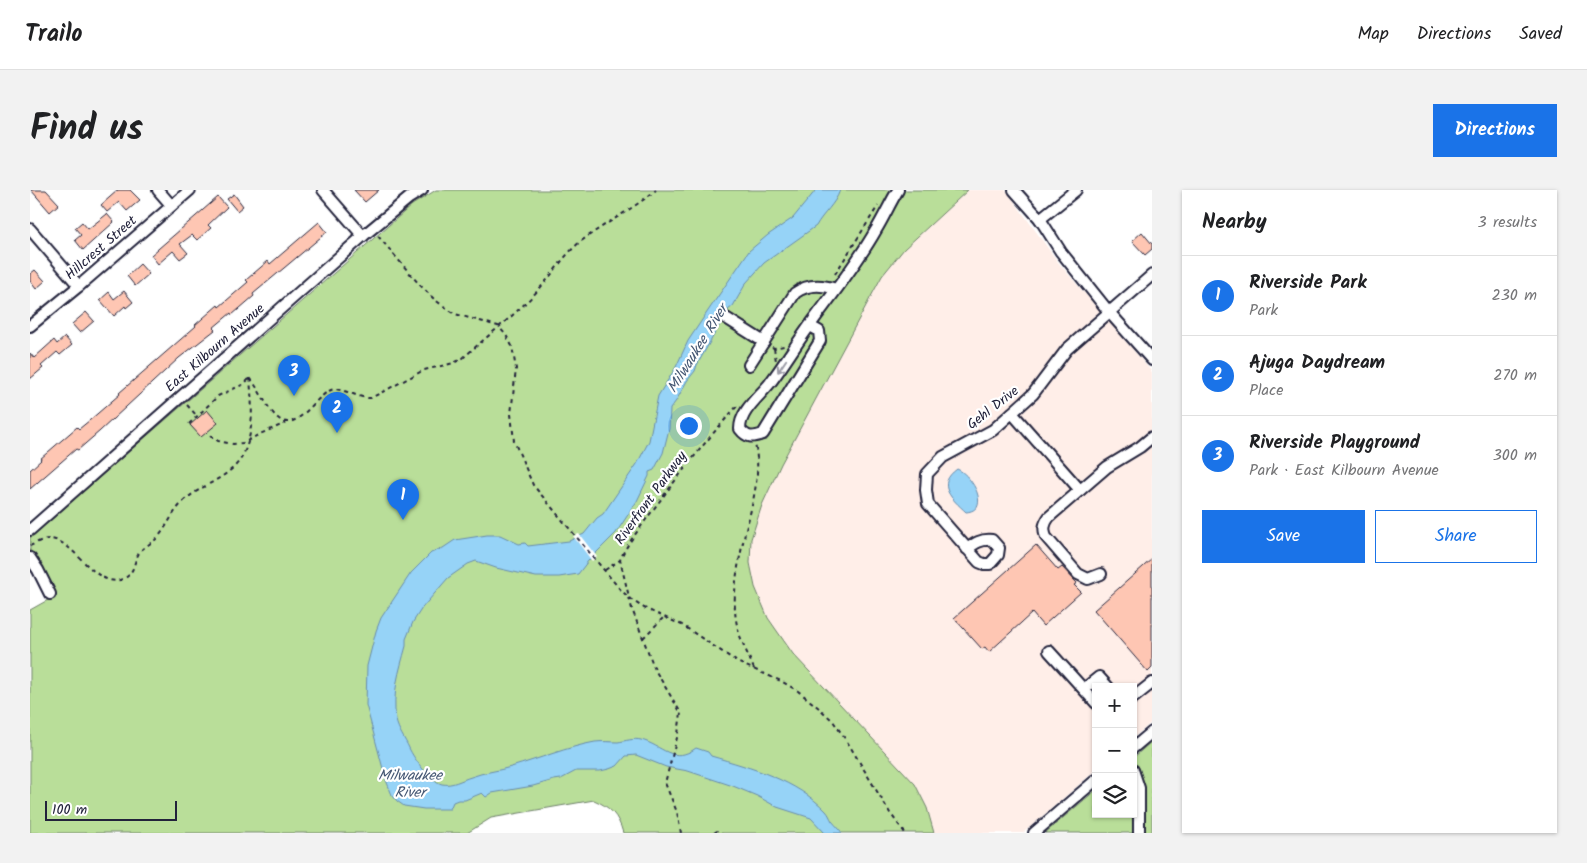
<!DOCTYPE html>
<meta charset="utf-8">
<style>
body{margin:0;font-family:Kalam,sans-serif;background:#f2f2f2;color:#202124}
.controls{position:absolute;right:15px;bottom:15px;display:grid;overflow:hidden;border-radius:0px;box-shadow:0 1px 4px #0004}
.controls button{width:45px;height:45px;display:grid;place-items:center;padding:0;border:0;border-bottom:1px solid #e0e0e0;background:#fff;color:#202124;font:25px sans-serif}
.scale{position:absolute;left:15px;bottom:12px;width:132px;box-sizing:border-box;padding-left:5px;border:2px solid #22223b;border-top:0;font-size:14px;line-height:18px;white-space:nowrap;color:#22223b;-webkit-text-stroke:4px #fff;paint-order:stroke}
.you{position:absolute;left:658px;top:235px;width:18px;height:18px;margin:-12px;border:4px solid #fff;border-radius:50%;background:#1a73e8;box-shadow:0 0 0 8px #1a73e833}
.badge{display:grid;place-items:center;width:32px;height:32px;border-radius:50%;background:#1a73e8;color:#fff;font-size:16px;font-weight:700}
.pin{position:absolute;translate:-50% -41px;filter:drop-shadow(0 1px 2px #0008)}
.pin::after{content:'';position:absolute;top:26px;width:18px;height:15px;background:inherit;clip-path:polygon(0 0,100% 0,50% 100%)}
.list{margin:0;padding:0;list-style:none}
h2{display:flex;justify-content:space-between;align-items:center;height:65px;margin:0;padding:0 20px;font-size:21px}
h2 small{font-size:16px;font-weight:400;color:#757577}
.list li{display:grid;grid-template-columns:32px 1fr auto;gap:15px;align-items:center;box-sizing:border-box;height:80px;padding:0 20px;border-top:1px solid #e0e0e0}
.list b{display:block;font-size:19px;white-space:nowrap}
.list p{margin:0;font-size:16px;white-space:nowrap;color:#757577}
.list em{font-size:16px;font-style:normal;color:#757577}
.actions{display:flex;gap:10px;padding:15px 20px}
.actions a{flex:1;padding:11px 0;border:1px solid #1a73e8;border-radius:0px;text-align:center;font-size:18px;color:#1a73e8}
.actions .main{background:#1a73e8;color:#fff}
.icon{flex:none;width:28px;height:28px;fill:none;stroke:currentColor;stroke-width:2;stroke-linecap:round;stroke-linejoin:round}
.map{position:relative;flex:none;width:1122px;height:643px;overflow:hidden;border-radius:0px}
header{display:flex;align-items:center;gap:30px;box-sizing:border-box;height:70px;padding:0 25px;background:#fff;border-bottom:1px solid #e0e0e0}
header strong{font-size:24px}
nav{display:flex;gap:28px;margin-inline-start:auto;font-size:18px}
.intro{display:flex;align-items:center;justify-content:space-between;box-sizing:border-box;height:120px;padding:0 30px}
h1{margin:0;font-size:35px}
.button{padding:12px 22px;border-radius:0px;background:#1a73e8;color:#fff;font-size:18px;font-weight:700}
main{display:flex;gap:30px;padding:0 30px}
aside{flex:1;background:#fff;border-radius:0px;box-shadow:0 1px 4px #0004}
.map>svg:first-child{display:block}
</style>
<header>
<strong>Trailo</strong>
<nav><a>Map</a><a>Directions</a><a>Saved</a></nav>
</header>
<div class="intro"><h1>Find us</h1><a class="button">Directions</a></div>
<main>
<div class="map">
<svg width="1122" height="643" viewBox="0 0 1122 643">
<rect width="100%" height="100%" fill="#fff"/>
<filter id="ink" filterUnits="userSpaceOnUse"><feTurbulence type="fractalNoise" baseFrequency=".02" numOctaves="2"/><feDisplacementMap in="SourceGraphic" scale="10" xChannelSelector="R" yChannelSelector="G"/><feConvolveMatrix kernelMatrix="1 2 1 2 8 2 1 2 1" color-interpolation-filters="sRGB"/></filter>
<g filter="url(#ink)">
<!-- built -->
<polygon fill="#ffeee8" points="938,0 976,0 1028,72 1122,182 1122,532 1103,548 1103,497 1066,497 1066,580 993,643 904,643 897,618 763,464 738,428 725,397 720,373 721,349 732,315 751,274 852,86 874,59"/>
<!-- green -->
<g fill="#b9de99" stroke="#6e806a">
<path d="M406,0H938L874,59L852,86L751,274L732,315L721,349L720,373L725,397L738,428L763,464L885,594L897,618L904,643H593C588,625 580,617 564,610L461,628L437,643H0V420L25,406C18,390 12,374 0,360V348L382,15Z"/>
<polygon points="1122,551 1122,643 1015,643 1066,600 1066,624 1103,624 1103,568"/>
</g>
<!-- water -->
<g fill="#96d3f7" stroke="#688cac">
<path d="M786,0H810C805,15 793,23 786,36L734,73L716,93L703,116L698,120L667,175L665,181L657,191L646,211L640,219L639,239L633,263L624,280L619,282V286L607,311L586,343L558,371L548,384L529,387H506L466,378L446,371L438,374L418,388L392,418L383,432L376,449V456C369,482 362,502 366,530C368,540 375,549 379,558C384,569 400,591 412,594C422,596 431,590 441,587C454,582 468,581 481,577C509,569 537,557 565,552C573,551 581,552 588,552C595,551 604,548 611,550C632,555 643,575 666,558L678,562L681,566C722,578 766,590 796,621C799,624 800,628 802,631C806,636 809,638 812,643H795L781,628L747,617L727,606L703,596L658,581L636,577L606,565L596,566L587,576L579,579L570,581H546L531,589L524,590L503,596L462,603L456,607L452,603L435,610H428L423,612L420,619H394L374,616L367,611L362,605L356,590L336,515L337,476L346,441L351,428L381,383L401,363L413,358L425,350L457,345H470L489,354L495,353L498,356L539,351L554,344L567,328L573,324L607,274L619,251L628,206L646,177L658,151L678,121L719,61L738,45L763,28Z"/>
<path d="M927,279C942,285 962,320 936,322C922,309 905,295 927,279Z"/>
</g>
<!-- pier -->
<polygon fill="#fff" points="549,344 567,367 562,371 543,346"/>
<!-- building -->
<g fill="#fec6b3" stroke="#22223b">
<polygon points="1,0 16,0 29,14 20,22"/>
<polygon points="88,0 100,0 110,10 97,21 89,12 77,22 71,15"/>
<polygon points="324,0 349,0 335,12"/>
<polygon points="204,4 213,16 207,21 197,9"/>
<polygon points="188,7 197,17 178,35 181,38 167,50 162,45 150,54 158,63 150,69 143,61 128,74 121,65"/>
<polygon points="77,24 84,32 53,60 45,50 51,45 45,38 52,32 58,39"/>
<polygon points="289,32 297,42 223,104 224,106 202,125 201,123 183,138 185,140 149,168 70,241 48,260 46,259 0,299 0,280 11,270 10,269 47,237 49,239 60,230 90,204 89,203 166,136 165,135 188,115 189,117 218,92 216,90 238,71 240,74"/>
<polygon points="1112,42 1122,54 1122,59 1115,65 1102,51"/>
<polygon points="110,74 119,84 105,96 97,86"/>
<polygon points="5,80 15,91 6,99 0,91 0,84"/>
<polygon points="94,101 103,112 96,118 95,116 84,126 70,110 79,102 84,109"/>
<polygon points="56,122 64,131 50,143 42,134"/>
<polygon points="35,147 42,155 30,165 27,162 11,176 13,178 0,189 0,163 4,168 24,150 27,154"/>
<polygon points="177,220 188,233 171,247 160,235"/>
<polygon points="1006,355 1028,380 1032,377 1047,393 1044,395 1051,402 1013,436 1002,423 959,462 955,457 952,459 924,428"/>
<polygon points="1122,369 1122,478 1118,482 1064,420"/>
</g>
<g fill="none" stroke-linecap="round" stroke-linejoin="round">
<!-- minor casing -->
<g stroke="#22223b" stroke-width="14">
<g id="minor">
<polyline points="128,0 141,15"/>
<polyline points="293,0 333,46"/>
<polyline points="984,0 1010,29 1031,62 1079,122 1122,170"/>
<polyline points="1010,29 1046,0"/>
<polyline points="0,39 49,96"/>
<polyline points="696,128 734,152"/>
<polyline points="0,136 49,96 160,0"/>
<path d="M780,136L789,141L790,151L733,244C722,248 717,248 710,239C710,221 729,207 740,193C755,173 768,151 783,131C805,101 828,72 846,40C854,27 860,13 868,0"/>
<path d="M719,175L765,103C777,94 791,94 806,99"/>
<polyline points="982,223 1050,300"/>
<polyline points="0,340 333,46 379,8 392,0"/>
<path d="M937,359C945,353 951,349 962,350L969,358L968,365L960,374H954L949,372L898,314L896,300L897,284L913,267L963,240L1003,204L1037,159L1122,85"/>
<polyline points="0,368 8,380 20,404"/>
<path d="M1071,384L1058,389L1048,384L1016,347C1013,339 1014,334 1019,327L1077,277L1110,257L1122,247"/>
<polyline points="1019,461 1066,513"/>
<polyline points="1054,499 1069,487 1078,497"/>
<polyline points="1103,508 1122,493"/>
<polyline points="1103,558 1122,542"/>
<polyline points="1103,580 1109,598 1109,643"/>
<polyline points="1004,643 1066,590"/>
</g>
</g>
<!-- path -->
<g stroke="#22223b" stroke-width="2" stroke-dasharray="4 4" stroke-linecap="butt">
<polyline points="348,46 389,94 405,110 425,124 468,136 476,145 482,156 486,179 481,224 484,251 503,295 589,398 600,409 614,418 652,435 709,473 751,491 768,501 789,518 803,531 818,553 860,623 875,643"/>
<polyline points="805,84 848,16"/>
<polyline points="742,157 744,158 754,156"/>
<polyline points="744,158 746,171"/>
<path d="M220,188C229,199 234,212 243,223C264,250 282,208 301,200C310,196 329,209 341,208L394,180L424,173L433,168C458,145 487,124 510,98C524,83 534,65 550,52C575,33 602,20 626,0"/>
<polyline points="157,215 167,226"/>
<polyline points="159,234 188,206 214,194 220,188"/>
<polyline points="180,245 188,251 203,254 213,253 230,244 256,233"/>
<path d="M0,356C6,353 14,348 21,349C46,351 67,403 95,388C104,383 104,372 108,365C111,358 119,355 125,350C136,340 141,324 152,313C169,295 199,289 212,267C225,242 222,215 220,188"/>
<polyline points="575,380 590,370"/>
<polyline points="613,448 634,427"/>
<path d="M724,479C719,467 713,455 709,443C700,414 707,378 714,348C721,318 732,286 725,254"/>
<path d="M651,643L647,622L635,593L648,544L651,523L625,480L602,419L590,370C596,355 608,341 617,328C646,289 676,250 709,214"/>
<polyline points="684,643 687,641 689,643"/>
</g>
<!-- minor -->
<use href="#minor" stroke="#fff" stroke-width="10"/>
</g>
<!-- one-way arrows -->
<defs><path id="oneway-shaft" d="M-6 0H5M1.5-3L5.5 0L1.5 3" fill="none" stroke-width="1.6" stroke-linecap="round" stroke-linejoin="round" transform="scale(1.25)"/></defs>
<use stroke="#9c9ca7" href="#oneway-shaft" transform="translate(752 176) rotate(124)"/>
</g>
<g text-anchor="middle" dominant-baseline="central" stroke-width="4.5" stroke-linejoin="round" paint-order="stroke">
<!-- street labels -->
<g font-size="14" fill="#22223b" stroke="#fff">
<text transform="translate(71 58) rotate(-41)">Hillcrest Street</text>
<text transform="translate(185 158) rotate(-41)">East Kilbourn Avenue</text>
<text transform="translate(963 218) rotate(-38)">Gehl Drive</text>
<text transform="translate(621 308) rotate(-54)">Riverfront Parkway</text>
</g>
<!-- water labels -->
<g font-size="15" font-style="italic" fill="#455773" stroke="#fff">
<text transform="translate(668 159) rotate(-58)">Milwaukee River</text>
<text x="380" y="586">Milwaukee<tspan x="380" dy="17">River</tspan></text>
</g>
</g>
</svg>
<div class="controls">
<button>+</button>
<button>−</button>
<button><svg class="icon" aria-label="layers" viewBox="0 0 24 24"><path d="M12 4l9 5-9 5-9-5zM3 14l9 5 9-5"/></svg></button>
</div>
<div class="scale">100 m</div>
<div class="you"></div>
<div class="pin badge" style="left:373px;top:330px">1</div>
<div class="pin badge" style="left:307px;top:243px">2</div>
<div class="pin badge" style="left:264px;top:206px">3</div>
</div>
<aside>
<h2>Nearby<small>3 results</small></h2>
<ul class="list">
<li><span class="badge">1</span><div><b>Riverside Park</b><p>Park</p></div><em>230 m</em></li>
<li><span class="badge">2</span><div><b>Ajuga Daydream</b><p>Place</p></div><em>270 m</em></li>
<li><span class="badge">3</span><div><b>Riverside Playground</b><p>Park · East Kilbourn Avenue</p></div><em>300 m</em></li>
</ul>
<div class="actions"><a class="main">Save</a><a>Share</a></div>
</aside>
</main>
